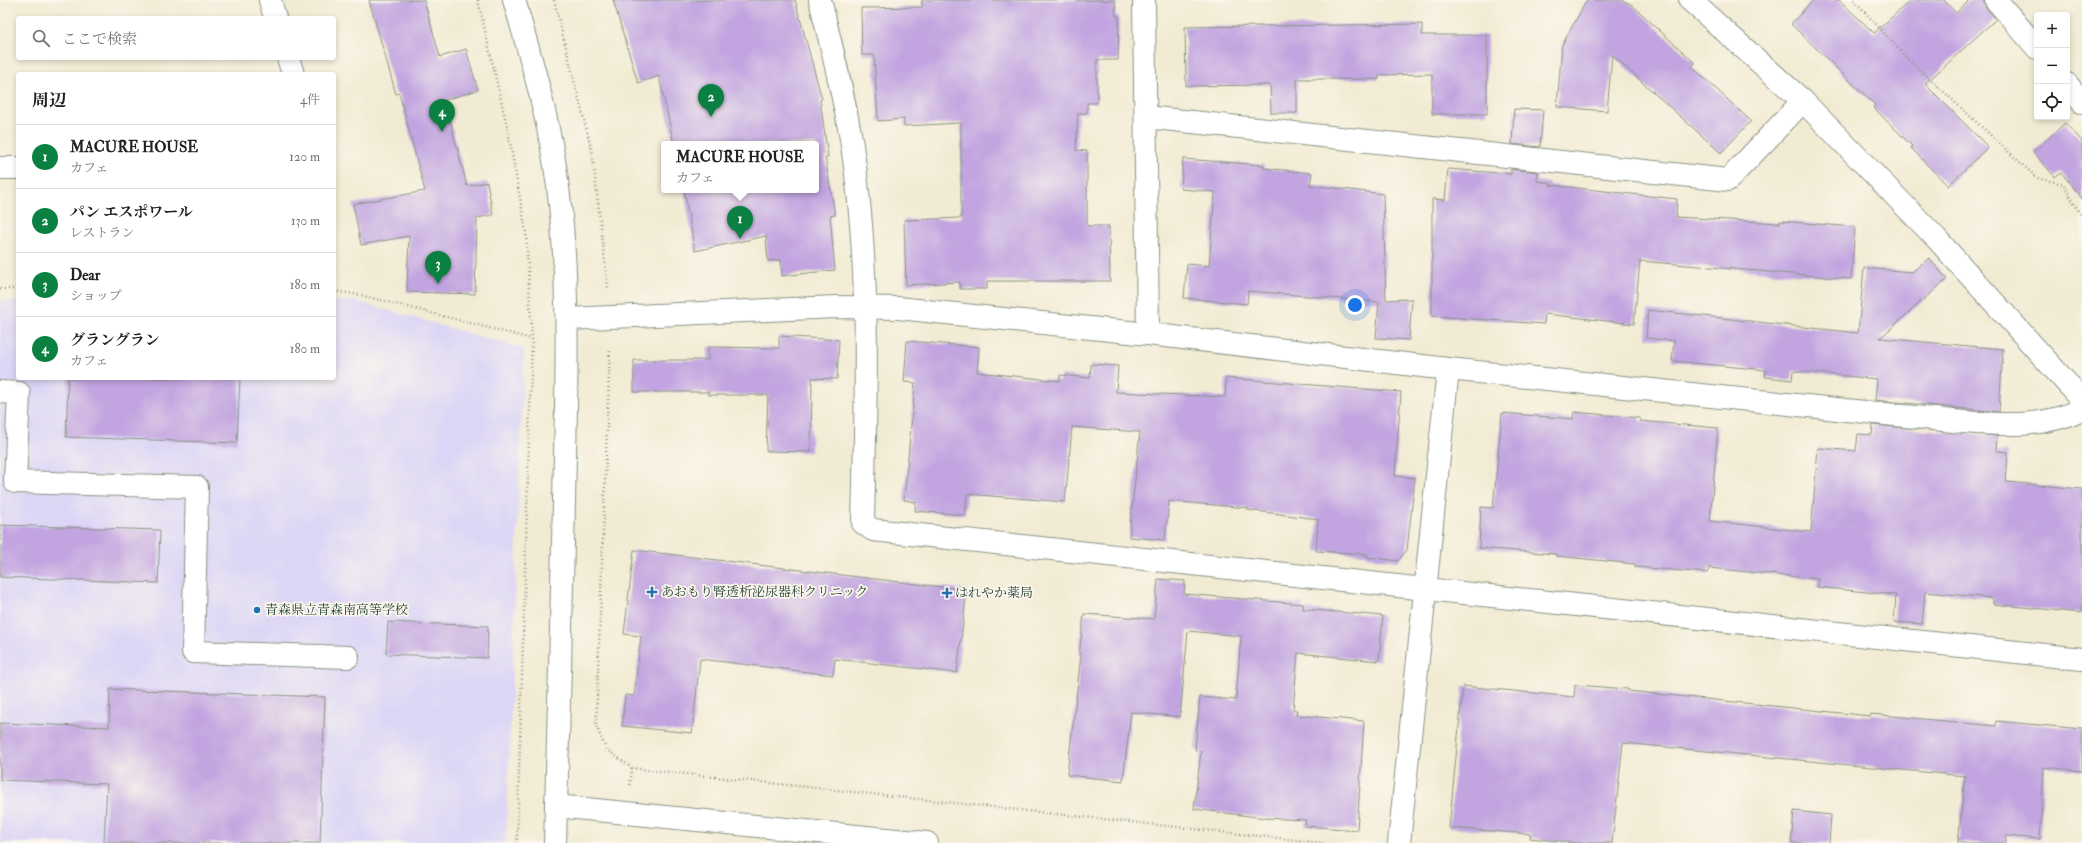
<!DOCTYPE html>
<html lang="ja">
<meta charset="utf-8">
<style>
body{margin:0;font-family:"IM FELL Double Pica","Noto Serif JP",serif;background:#f2f2f2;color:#222}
.controls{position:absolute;right:12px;top:12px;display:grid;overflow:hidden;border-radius:4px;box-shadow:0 2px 6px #0003}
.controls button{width:36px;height:36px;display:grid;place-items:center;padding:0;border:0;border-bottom:1px solid #e0e0e0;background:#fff;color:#222;font:20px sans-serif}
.you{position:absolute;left:1355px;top:305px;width:14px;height:14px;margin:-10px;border:3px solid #fff;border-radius:50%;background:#1a73e8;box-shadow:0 0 0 6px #1a73e833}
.badge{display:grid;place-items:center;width:26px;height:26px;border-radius:50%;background:#0b8043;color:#fff;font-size:13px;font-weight:700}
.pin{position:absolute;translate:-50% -33px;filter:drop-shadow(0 1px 2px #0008)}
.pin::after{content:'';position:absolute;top:21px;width:14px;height:12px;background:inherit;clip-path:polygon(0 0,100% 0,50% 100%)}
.popup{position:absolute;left:661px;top:141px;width:158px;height:52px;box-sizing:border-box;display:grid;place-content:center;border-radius:4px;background:#fff;filter:drop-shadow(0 1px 3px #0005);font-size:13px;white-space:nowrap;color:#767676}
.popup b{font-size:15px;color:#222}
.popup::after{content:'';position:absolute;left:50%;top:100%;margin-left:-8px;border:8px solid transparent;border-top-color:#fff}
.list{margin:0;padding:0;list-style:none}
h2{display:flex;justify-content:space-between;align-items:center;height:52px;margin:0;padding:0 16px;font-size:17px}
h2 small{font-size:13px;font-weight:400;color:#767676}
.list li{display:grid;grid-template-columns:26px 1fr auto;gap:12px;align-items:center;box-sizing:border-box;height:64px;padding:0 16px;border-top:1px solid #e0e0e0}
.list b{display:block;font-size:15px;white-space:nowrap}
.list p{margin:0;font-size:13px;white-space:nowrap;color:#767676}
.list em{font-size:13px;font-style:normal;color:#767676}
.icon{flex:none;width:22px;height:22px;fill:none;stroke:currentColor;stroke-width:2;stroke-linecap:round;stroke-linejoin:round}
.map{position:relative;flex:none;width:2082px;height:843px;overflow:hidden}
.search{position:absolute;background:#fff;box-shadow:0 2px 6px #0003;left:16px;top:16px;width:320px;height:44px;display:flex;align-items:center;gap:10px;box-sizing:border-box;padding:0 14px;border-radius:4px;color:#767676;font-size:15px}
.panel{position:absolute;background:#fff;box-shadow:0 2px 6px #0003;left:16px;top:72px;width:320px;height:308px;border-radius:4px}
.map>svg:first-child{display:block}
</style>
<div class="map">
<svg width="2082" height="843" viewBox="0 0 2082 843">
<rect width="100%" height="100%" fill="#fbf7ec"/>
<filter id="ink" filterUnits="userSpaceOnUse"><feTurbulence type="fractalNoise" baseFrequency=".025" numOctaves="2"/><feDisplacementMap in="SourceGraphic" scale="8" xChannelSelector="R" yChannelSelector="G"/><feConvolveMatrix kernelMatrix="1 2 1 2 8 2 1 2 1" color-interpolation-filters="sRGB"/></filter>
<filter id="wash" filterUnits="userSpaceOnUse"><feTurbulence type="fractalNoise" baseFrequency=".012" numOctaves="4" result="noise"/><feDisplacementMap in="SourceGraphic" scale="16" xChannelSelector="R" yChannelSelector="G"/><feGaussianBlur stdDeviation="0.9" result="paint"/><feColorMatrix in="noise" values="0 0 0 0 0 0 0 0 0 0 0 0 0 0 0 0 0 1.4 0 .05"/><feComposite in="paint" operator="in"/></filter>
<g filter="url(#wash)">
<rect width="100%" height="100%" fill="#f2ebd4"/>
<!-- built -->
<polygon fill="#dcd5f6" points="0,301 18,301 18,378 334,378 334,301 355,301 524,349 506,843 0,843"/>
<g id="blocks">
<!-- building -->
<g fill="#c1a4e0">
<polygon points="369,0 424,0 440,57 466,49 478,90 445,100 467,186 487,182 493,215 477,218 475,294 407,292 409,236 361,245 353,204 425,191 399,93 396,94"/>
<polygon points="613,0 795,0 822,99 820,100 828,157 825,157 835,215 830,216 835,270 782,276 781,260 768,261 766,236 695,251 684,190 816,190 816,144 674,144 659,76 638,83"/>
<polygon points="922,0 1115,0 1116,16 1119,16 1118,60 1097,60 1097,103 1087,103 1087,113 1078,113 1076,150 1087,151 1087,226 1109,226 1110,281 987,281 987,289 960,289 960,282 906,285 904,220 961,218 961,123 904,126 904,119 878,121 874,55 862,55 861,8 922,7"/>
<polygon points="1587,0 1622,0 1632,5 1695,63 1692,67 1751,121 1721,153 1612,55 1607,111 1557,107 1562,45"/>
<polygon points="1813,0 1839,0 1874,33 1911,0 1944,0 1956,13 1970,0 1984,0 1986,8 1996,19 1925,84 1988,147 1948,186 1911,148 1912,146 1873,107 1875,105 1791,24"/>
<polygon points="1422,24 1422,35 1487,35 1487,114 1432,114 1432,74 1379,75 1379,79 1297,79 1297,113 1271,113 1270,85 1186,86 1185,27"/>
<polygon points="1514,109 1543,110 1540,147 1512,144"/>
<polygon points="2065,123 2082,141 2082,199 2061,172 2055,177 2033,152"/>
<polygon points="1183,159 1264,165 1263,168 1312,173 1310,185 1383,194 1386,300 1412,299 1409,340 1376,338 1379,302 1248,291 1247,304 1184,298 1187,264 1209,266 1215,192 1181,189"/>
<polygon points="1448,169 1511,174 1511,169 1538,172 1537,181 1550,183 1550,185 1677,199 1676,217 1780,223 1780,221 1855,227 1851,279 1640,261 1634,324 1545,314 1544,324 1432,316 1432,199 1445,200"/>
<polygon points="1929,258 1947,279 1880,338 2003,349 1999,412 1875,400 1877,379 1793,371 1792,380 1765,377 1766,370 1672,361 1674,341 1646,338 1648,310 1858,333 1864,268 1912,272"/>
<polygon points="779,336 839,340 837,379 812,378 811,452 766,451 768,395 708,395 708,392 634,392 634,360 708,360 708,347 779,348"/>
<polygon points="907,341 979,347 977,372 1060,381 1060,375 1090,378 1091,364 1118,366 1116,392 1225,397 1226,378 1401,392 1395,476 1415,478 1407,550 1398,561 1367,557 1367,554 1316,551 1318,519 1248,510 1248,508 1169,501 1165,540 1129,537 1140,432 1072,427 1065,502 967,494 965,515 915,511 916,502 904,500 915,383 904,382"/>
<polygon points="68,378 240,378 237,443 66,437"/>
<polygon points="1574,412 1640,418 1640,421 1718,428 1710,521 1811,532 1818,448 1856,451 1858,434 1872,435 1873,425 1997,436 1996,451 2008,452 2006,482 2082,489 2082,613 1993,604 1993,598 1925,592 1922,624 1894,622 1896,595 1817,587 1818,579 1709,568 1708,573 1635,567 1635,564 1556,556 1556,554 1479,548 1481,507 1493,508 1502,413 1573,419"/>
<polygon points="0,525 160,530 158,583 0,577"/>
<polygon points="634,550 967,590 957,673 835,659 833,675 700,659 692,733 622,726 625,695 634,696 641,636 624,634"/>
<polygon points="1158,579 1185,581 1184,594 1303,604 1303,609 1383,616 1379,661 1298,653 1293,710 1297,710 1296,715 1364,721 1357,830 1305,826 1306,820 1265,818 1194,809 1201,751 1195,750 1200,697 1236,700 1241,636 1188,631 1180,717 1131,712 1123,781 1067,775 1081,656 1079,655 1084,614 1154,619"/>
<polygon points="388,622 488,626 487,658 386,654"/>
<polygon points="1575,685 1628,689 1628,691 1870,716 1871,714 1996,726 1996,721 2082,729 2082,771 2044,767 2040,839 2006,836 2006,843 1958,843 1965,776 1623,743 1612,843 1577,843 1530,838 1531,834 1449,828 1463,686 1574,697"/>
<polygon points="110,689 325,697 320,843 104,843 107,784 0,780 0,723 109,727"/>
<polygon points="1794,811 1831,815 1829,843 1791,843"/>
</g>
</g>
</g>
<g filter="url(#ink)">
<use href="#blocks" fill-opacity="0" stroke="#889484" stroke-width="1"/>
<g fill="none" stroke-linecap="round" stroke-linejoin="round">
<!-- minor casing -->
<g stroke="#889484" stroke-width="24">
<g id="minor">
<polyline points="270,0 275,18"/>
<path d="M514,0C532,61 550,123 558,187C571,291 566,396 564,502C561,616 559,729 555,843"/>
<path d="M820,0C832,48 844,96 852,145C871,270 866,397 863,523L873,530L2082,659"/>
<polyline points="1144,0 1148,334"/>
<polyline points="1690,0 1803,101 1936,238 2082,400"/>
<polyline points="1996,0 2037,48"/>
<polyline points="288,58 293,74"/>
<polyline points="2067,84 2082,102"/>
<polyline points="1146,117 1728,180 1803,101"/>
<polyline points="0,168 18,168"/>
<path d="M567,319L836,307L898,308L1148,334L1448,369L1963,422C2004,425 2044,428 2082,409"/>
<polyline points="0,392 19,393 15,482 197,487 193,652 348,657"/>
<polyline points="556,806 927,843"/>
<polyline points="1399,843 1448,369"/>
</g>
</g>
<!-- path -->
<g stroke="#889484" stroke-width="2.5" stroke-dasharray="1 3" stroke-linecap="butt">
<polyline points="478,0 508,131 526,232 532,339 517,843"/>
<polyline points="554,0 592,151 608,288"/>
<polyline points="1854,0 1905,56 2037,178 2063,184 2082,217"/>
<polyline points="0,289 18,289"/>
<polyline points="334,291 361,295 532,339"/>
<polyline points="610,347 596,726 606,749 632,768 1324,843"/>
<polyline points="630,785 632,768"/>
</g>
<!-- minor -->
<use href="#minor" stroke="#fff" stroke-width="22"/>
</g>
</g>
<!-- markers -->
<g fill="#1f6fb2" stroke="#fbf7ec" stroke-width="1.5">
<path d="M650 586h4v4h4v4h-4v4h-4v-4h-4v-4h4z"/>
<path d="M945 587h4v4h4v4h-4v4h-4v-4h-4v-4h4z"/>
<circle cx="257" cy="610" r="4"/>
</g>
<g text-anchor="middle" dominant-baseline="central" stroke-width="3.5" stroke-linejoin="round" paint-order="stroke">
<!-- poi labels -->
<g font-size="13" fill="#1f3d34" stroke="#fbf7ec" text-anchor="start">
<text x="661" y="592">あおもり腎透析泌尿器科クリニック</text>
<text x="955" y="593">はれやか薬局</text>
<text x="265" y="610">青森県立青森南高等学校</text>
</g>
</g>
</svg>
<div class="controls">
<button>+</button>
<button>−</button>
<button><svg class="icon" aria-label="locate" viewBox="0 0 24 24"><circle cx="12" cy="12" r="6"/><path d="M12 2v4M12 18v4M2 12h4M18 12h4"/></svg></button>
</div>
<div class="you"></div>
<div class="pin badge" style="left:740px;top:239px">1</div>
<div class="popup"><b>MACURE HOUSE</b>カフェ</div>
<div class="pin badge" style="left:711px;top:117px">2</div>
<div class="pin badge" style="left:438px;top:284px">3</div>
<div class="pin badge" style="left:442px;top:132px">4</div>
<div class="search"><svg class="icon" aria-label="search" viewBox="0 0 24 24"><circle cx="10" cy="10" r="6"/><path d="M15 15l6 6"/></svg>ここで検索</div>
<section class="panel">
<h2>周辺<small>4件</small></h2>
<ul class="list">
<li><span class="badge">1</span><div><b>MACURE HOUSE</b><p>カフェ</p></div><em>120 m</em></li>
<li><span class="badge">2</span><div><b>パン エスポワール</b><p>レストラン</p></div><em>130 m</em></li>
<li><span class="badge">3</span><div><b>Dear</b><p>ショップ</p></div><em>180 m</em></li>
<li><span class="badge">4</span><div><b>グラングラン</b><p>カフェ</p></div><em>180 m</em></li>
</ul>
</section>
</div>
